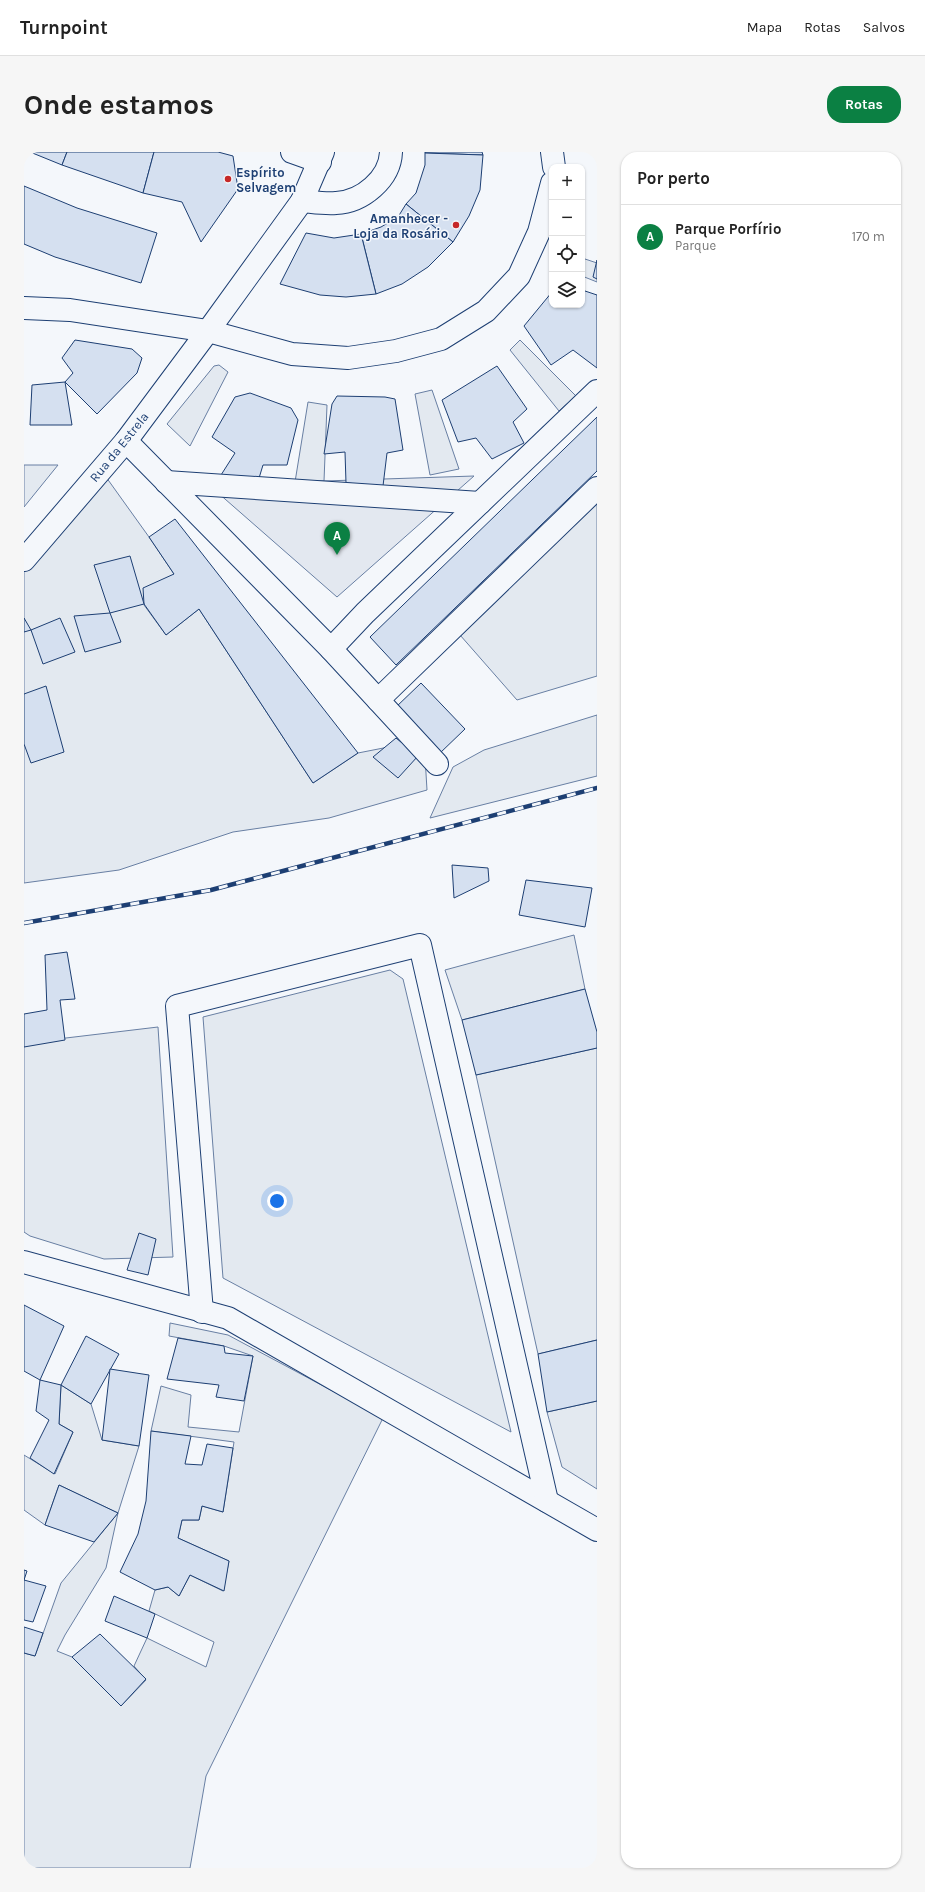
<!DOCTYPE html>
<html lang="pt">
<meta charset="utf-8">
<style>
body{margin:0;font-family:Karla,sans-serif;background:#f6f6f6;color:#222}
.controls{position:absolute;right:12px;top:12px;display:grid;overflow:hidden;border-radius:8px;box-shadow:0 1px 3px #0004}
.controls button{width:36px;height:36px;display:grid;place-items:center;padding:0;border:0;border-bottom:1px solid #e0e0e0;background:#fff;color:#222;font:20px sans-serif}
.you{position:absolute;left:253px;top:1049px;width:14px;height:14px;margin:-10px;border:3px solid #fff;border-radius:50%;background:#1a73e8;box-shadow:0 0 0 6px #1a73e833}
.badge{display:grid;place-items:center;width:26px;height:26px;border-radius:50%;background:#0b8043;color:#fff;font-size:13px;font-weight:700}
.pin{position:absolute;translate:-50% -33px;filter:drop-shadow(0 1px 2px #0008)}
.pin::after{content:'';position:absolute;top:21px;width:14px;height:12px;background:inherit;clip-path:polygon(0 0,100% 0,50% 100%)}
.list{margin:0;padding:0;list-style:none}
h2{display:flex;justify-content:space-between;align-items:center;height:52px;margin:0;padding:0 16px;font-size:17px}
h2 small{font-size:13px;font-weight:400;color:#767676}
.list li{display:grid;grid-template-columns:26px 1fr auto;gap:12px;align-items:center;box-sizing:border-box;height:64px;padding:0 16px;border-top:1px solid #e0e0e0}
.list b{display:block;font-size:15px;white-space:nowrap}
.list p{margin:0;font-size:13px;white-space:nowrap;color:#767676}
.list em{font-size:13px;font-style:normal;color:#767676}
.icon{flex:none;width:22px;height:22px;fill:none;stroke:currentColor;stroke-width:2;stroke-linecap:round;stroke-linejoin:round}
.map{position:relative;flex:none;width:573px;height:1716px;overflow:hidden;border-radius:16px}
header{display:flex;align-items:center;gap:24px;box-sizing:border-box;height:56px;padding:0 20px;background:#fff;border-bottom:1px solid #e0e0e0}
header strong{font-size:19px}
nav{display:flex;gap:22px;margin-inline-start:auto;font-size:14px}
.intro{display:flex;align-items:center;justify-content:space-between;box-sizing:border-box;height:96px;padding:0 24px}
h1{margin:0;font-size:28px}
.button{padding:10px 18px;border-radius:16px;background:#0b8043;color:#fff;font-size:14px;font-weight:700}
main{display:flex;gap:24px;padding:0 24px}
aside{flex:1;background:#fff;border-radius:16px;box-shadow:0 1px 3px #0004}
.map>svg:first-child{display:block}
</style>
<header>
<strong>Turnpoint</strong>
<nav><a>Mapa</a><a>Rotas</a><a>Salvos</a></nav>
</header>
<div class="intro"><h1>Onde estamos</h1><a class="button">Rotas</a></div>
<main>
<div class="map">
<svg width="573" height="1716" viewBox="0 0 573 1716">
<rect width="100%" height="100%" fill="#f4f7fb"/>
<!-- green -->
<g fill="#e3e9f0" stroke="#687fa3">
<polygon points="558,106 573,111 573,130 558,124"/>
<polygon points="496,188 552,244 535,259 486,198"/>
<polygon points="195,213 204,220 166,294 143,272 190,214"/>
<polygon points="408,238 435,317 406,323 391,242"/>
<polygon points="284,250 303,253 300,329 271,330"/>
<polygon points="0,313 34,313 0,355"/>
<polygon points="77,318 125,385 150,422 120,453 142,483 175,457 289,631 334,601 400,588 403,638 305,666 209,680 95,718 0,731 0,403"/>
<polygon points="573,350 573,524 493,548 436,483"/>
<polygon points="573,563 573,624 406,666 429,615 460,598"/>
<polygon points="550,783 561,837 438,868 421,818"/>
<polygon points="366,818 379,827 487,1280 199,1126 179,865"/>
<polygon points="134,875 149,1105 80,1107 6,1084 0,1080 0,891"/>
<polygon points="573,896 573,1188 514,1202 452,923"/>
<polygon points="146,1171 204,1183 359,1266 182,1624 166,1716 0,1716 0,1501 11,1504 37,1431 94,1361 35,1333 21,1373 0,1358 0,1303 31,1322 49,1280 35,1272 37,1233 67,1252 78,1288 115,1294 94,1361 82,1416 41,1483 33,1499 48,1505 97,1554 122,1528 110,1514 123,1486 182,1515 190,1490 125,1459 131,1438 144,1435 155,1444 166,1423 199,1439 205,1409 154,1386 158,1368 175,1368 178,1354 199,1360 210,1290 127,1279 137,1234 167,1243 164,1275 215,1280 229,1204 200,1194 145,1184"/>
<polygon points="573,1249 573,1337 538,1315 523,1260"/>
</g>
<!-- parking -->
<polygon fill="#e3e8f0" stroke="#687fa3" points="450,324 313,445 185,333 300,329"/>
<!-- building -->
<g fill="#d5e0f0" stroke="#1d3f73">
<polygon points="6,0 43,0 38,13"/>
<polygon points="43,0 130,0 119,41 38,13"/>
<polygon points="130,0 194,0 209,4 214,37 177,90 158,50 119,41"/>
<polygon points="401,0 458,0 459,3 401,1"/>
<polygon points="401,1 459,3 456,38 445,64 429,90 382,52 392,41 401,13"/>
<polygon points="0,34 53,56 133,81 117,131 31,105 0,92"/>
<polygon points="382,52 429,90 404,115 378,132 352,142 337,82 357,75 374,65"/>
<polygon points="282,81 310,86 337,82 352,142 322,145 296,143 256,132"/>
<polygon points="573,108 573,127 569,125"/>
<polygon points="558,138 573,143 573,216 549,198 527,213 500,174 528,140 528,153 558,153"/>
<polygon points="51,188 108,197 118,206 113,221 73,262 41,230 49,221 38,206"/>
<polygon points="473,214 503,257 489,270 500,291 468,307 452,286 434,290 418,248"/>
<polygon points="41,230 48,273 6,273 8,233"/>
<polygon points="226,241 267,256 274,268 263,313 239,313 232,336 197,323 211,301 188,285 211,245"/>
<polygon points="313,244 361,245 371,247 379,298 363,301 359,334 322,331 321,300 300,302 308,252"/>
<polygon points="573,265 573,319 372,513 346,485"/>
<polygon points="151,367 334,601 289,631 175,457 142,483 120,452 119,436 150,422 125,385"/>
<polygon points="106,404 120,452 86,461 70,413"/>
<polygon points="86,461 97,490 61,500 50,464"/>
<polygon points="0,466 7,478 0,480"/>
<polygon points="36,466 51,500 19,512 7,478"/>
<polygon points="397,531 441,577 415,602 371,556"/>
<polygon points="22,534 40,600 7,611 0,592 0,542"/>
<polygon points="372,586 394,604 374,626 349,605"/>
<polygon points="428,713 464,716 465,729 430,746"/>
<polygon points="502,728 568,736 561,775 495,763"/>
<polygon points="43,800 51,847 36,848 41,888 0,895 0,862 23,858 21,803"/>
<polygon points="561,837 573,880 573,896 452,923 438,868"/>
<polygon points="115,1081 132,1087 124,1123 103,1118"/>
<polygon points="0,1153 40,1174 16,1228 0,1219"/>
<polygon points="62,1184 95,1202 67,1252 37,1233"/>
<polygon points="154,1186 200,1194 201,1201 229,1204 220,1249 192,1245 195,1233 143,1227"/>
<polygon points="573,1188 573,1249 523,1260 514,1202"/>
<polygon points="86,1217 125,1223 115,1294 78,1288"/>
<polygon points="16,1228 37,1233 35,1272 49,1280 30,1322 6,1306 25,1268 12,1259"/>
<polygon points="127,1279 167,1284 161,1312 178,1313 183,1292 209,1296 199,1360 178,1354 175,1368 158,1368 154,1386 205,1409 200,1439 166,1423 155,1444 144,1435 131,1438 96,1420 114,1382 122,1349"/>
<polygon points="35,1333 94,1361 70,1390 21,1373"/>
<polygon points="0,1418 3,1419 0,1428 22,1434 9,1470 0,1468"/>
<polygon points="90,1444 131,1462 123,1486 81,1469"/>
<polygon points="0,1475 19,1481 11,1504 0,1501"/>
<polygon points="76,1482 122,1527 97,1554 48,1505"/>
</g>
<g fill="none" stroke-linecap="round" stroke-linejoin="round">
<!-- minor casing -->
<g stroke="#1d3f73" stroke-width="24">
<g id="minor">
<polyline points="268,0 296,10"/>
<polyline points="528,0 530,15"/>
<path d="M278,49C289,50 301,52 312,51C338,50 366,27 367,0"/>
<polyline points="0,156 46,158 184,179 268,202 324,206 372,199 417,187 462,159 495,124 515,80 528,31"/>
<polyline points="102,289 307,497 341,461 573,239"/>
<polyline points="142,330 456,351"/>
<polyline points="0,408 102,289 184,179 278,49 299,0"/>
<polyline points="307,497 413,612"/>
<polyline points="354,548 573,336"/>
<polyline points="0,1110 204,1166 573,1378"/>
<polyline points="178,1160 153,854 396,793 523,1349"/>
</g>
</g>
<!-- minor -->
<use href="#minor" stroke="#f4f7fb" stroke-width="22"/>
<!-- rail casing -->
<g stroke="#1d3f73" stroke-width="4.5">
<polyline id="rail" points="0,771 187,738 573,636"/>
</g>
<!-- rail -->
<use href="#rail" stroke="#f4f7fb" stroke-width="3" stroke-dasharray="9" stroke-linecap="butt"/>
</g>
<!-- markers -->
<g fill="#c62828" stroke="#f4f7fb" stroke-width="1.5">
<circle cx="204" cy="27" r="4"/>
<circle cx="432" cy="73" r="4"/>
</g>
<g text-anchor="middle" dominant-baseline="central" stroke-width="3" stroke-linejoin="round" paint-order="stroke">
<!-- poi labels -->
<g font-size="13" font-weight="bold" fill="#1d3f73" stroke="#f4f7fb" text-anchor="start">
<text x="212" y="20">Espírito<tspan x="212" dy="15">Selvagem</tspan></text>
<text x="424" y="66" text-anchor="end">Amanhecer -<tspan x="424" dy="15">Loja da Rosário</tspan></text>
</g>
<!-- street labels -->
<g font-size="13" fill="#1d3f73" stroke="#f4f7fb">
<text transform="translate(95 295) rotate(-51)">Rua da Estrela</text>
</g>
</g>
</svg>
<div class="controls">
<button>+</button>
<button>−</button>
<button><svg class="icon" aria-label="locate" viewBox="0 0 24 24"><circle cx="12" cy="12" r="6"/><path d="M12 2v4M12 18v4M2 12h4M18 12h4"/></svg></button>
<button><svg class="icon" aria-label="layers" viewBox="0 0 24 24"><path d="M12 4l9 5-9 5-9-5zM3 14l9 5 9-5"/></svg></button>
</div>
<div class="you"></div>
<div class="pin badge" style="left:313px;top:403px">A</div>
</div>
<aside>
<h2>Por perto<small></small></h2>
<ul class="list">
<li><span class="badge">A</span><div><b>Parque Porfírio</b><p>Parque</p></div><em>170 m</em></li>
</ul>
</aside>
</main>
